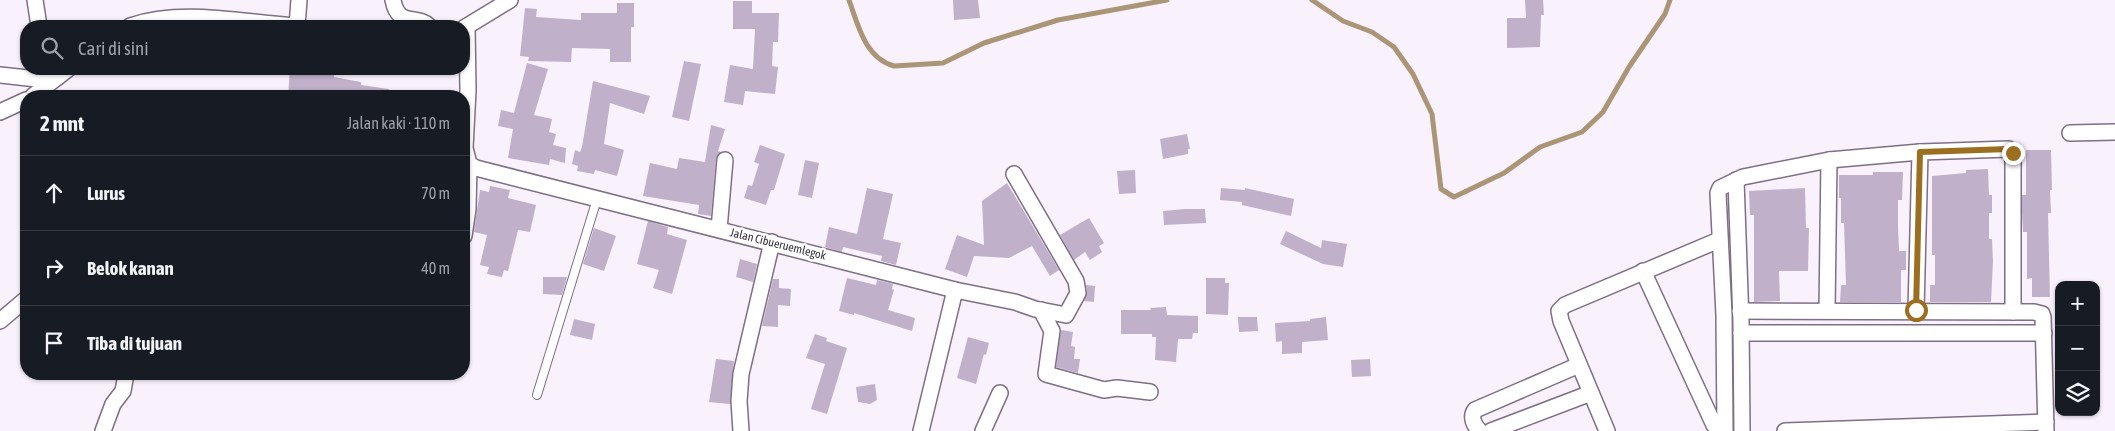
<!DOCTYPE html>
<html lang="id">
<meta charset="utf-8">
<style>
body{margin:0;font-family:"Asap Condensed",sans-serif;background:#242831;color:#f1f3f6}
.controls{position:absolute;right:15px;bottom:15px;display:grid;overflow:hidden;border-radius:10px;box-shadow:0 1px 4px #0004}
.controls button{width:45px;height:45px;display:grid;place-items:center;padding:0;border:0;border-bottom:1px solid #363941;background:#171b24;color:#f1f3f6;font:25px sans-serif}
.stop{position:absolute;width:15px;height:15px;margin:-11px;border:4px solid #9c6e1f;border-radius:50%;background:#fff}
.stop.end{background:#9c6e1f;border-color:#fff;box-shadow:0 1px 5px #0008}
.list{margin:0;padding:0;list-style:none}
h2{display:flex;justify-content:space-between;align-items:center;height:65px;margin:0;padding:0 20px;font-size:21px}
h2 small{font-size:16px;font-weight:400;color:#9ea1a6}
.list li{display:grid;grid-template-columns:32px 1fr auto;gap:15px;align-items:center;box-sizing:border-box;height:75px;padding:0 20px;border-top:1px solid #363941}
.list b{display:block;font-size:19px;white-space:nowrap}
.list em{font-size:16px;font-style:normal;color:#9ea1a6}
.icon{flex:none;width:28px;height:28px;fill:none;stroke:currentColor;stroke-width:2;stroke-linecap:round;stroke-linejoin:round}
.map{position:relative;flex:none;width:2115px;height:431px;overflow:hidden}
.search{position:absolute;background:#171b24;box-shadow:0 1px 4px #0004;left:20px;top:20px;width:450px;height:55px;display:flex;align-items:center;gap:12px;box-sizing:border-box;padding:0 18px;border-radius:20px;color:#9ea1a6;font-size:19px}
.panel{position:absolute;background:#171b24;box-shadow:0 1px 4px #0004;left:20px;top:90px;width:450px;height:290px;border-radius:20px}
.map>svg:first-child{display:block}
</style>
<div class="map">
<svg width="2115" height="431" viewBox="0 0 2115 431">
<rect width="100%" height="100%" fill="#f9f2fd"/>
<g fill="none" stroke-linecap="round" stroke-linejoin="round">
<!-- stream -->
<g stroke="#ab9577" stroke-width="5">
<path d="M849,0C858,25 865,58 894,66L943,63L984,43L1058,20L1167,0"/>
<polyline points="1312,0 1343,21 1372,32 1394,47 1413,74 1432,114 1441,189 1454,197 1504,173 1540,147 1582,132 1603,112 1629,67 1665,14 1670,0"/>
</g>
</g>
<!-- building -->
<g fill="#c1b0ca">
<polygon points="953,0 978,0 980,18 954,20"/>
<polygon points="1525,0 1543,0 1544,15 1541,15 1540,47 1507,48 1507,18 1526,18"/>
<polygon points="733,1 752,1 752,13 779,13 778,42 773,42 772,66 778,67 775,94 745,91 743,105 724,102 730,65 753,69 755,29 733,29"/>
<polygon points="617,3 634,3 634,27 631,27 631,62 610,62 610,49 572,48 571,62 528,61 529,57 520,56 525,8 537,9 536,17 581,20 581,13 617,13"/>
<polygon points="684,61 701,64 689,121 672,117"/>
<polygon points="527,63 548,69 534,115 552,119 549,132 556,134 553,145 566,148 565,163 550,159 549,165 508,158 513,129 498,126 501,110 514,113"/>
<polygon points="290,69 335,69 334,77 361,82 361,85 389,89 388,96 288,96"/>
<polygon points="593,81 650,96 644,114 610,103 604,144 624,150 617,176 595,170 594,174 577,171 578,166 572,164 575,150 580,152 582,147"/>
<polygon points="711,125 725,129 718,151 721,152 716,159 711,216 698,214 699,205 643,196 650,163 677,169 679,158 705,162"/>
<polygon points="1187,134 1190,149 1188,149 1188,154 1163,159 1160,139"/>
<polygon points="760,145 785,154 774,190 771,190 766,205 744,198 748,185 752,186 759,164 754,162"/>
<polygon points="2026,150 2051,150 2052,190 2050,190 2051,213 2048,213 2050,297 2032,297 2032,278 2027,279 2027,232 2023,232 2022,213 2022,195 2026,195"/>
<polygon points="805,160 819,163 812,198 798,195"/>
<polygon points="1988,169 1989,195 1992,195 1992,213 1989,213 1989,239 1992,239 1993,261 1991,302 1930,302 1930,285 1935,285 1935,255 1932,255 1932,176 1966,173 1966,170"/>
<polygon points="1135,170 1136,193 1119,194 1117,171"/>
<polygon points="1873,172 1903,172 1902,200 1898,200 1898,226 1899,251 1906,251 1906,270 1901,270 1901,302 1840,302 1841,285 1846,285 1844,223 1841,223 1841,198 1839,198 1839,175 1873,175"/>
<polygon points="1007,183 1059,270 1050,276 1032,246 1009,258 974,256 967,277 945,269 957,235 984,245 982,201"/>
<polygon points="490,186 510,190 508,198 536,205 530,232 518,230 508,271 504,270 502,277 487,274 489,267 480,265 487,235 474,232 480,190 489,192"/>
<polygon points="867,188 893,194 883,239 901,243 896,265 881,261 882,256 843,247 842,252 825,247 829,227 857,234"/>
<polygon points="1221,188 1245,190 1245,188 1294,199 1291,216 1242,205 1242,202 1220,200"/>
<polygon points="1805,188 1806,228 1809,228 1808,271 1779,271 1780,301 1754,302 1754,215 1750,215 1749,191"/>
<polygon points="1185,209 1205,209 1206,223 1164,225 1163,211"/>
<polygon points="1089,218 1104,243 1099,246 1102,252 1090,260 1085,252 1074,260 1060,235"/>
<polygon points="648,221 668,227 667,234 687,240 672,294 653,288 659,270 637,264"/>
<polygon points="594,228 616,236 604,271 583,264"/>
<polygon points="1286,231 1321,248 1322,240 1347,244 1343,267 1323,264 1280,244"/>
<polygon points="740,259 757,264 753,282 736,277"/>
<polygon points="543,277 567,277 562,295 543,294"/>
<polygon points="847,278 876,285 877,280 893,284 892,289 894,290 888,310 915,318 912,331 854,313 854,315 839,311"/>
<polygon points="1206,278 1225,278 1225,283 1229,283 1228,315 1206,314"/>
<polygon points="773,279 779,279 779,288 791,289 790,306 778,305 778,327 762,326"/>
<polygon points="1086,285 1095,286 1094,302 1084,301 1087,292"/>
<polygon points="1166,307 1167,315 1198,316 1198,333 1193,333 1192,339 1178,339 1176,362 1155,360 1156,337 1152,337 1152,334 1121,334 1121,310 1151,310 1150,308"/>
<polygon points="1238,317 1257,317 1258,331 1239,332"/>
<polygon points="1326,317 1328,340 1302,342 1302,353 1282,354 1282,341 1276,342 1275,323 1310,321 1310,319"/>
<polygon points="574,319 595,324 592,340 570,335"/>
<polygon points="1061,330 1073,332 1071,346 1075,347 1074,359 1080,359 1078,373 1056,367"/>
<polygon points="815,334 827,338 826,341 847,348 827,414 811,409 825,364 806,358"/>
<polygon points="968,337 989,343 986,355 984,354 976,384 957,378"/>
<polygon points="716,359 734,361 730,404 709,402"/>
<polygon points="1370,359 1371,376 1352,377 1351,360"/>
<polygon points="875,384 877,400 870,404 858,402 856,387"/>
</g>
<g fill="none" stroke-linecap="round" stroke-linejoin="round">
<!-- lane casing -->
<g stroke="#7e6e86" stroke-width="10">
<polyline id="lane" points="537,395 597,199"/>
</g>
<!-- street casing -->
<g stroke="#7e6e86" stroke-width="18">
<g id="street">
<polyline points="35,0 39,26"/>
<path d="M393,0C398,28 417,14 429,26"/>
<path d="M130,26C183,8 243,23 297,26"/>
<polyline points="297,26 299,0"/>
<polyline points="467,27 468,90 465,148 469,164 476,168 955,290 1015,302 1035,309 1066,315 1078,293 1076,281 1014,174"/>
<polyline points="464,28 510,0"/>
<polyline points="0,75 37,79 58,77"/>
<polyline points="33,96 68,69"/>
<polyline points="0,112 26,100"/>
<polyline points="2070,133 2115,132"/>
<polyline points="1736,180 1741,322 1742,431"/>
<polyline points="719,229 725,160"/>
<polyline points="464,236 468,209 469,164"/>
<polyline points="1643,271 1714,425 1720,431"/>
<polyline points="1041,310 1052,331 1046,374 1104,390 1117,388 1150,392"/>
<polyline points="1916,310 1920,152"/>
<polyline points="1740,311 2034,312 2042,314 2043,317 2046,431"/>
<polyline points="1827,311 1829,160"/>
<polyline points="0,321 26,299"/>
<polyline points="1741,333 2044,333"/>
<polyline points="103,431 113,404 123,391 126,374"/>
<polyline points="741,431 739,401 741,374 772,242"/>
<polyline points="921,431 955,290"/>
<polyline points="983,431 1000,393"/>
<path d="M1480,431C1474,426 1470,417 1475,410L1579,365"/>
<polyline points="1491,431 1591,393"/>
<polyline points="1607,431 1561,321 1559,311 1565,305 1719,240"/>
<polyline points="1725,431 1724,315 1718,193 1720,188 1743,177 1829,160 1920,152 2009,149 2013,153 2013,312"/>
<polyline points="1785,431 2046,422"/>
</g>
</g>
<!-- lane -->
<use href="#lane" stroke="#fff" stroke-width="8"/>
<!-- street -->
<use href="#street" stroke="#fff" stroke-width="15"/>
</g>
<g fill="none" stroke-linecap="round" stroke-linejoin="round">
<!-- route -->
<polyline stroke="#9c6e1f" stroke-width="6" points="1916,310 1920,152 2009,149 2013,153"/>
</g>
<g text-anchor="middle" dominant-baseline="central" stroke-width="5" stroke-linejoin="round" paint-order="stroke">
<!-- street labels -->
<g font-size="12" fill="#37313b" stroke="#fff">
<text transform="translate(778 244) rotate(14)">Jalan Cibueruemlegok</text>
</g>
</g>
</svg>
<div class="controls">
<button>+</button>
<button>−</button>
<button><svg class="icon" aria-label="layers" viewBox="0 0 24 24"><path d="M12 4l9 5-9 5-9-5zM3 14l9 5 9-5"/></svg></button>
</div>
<div class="stop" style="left:1916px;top:310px"></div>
<div class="stop end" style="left:2013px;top:153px"></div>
<div class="search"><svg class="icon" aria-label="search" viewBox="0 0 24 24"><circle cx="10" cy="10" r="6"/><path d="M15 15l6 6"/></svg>Cari di sini</div>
<section class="panel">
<h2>2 mnt<small>Jalan kaki · 110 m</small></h2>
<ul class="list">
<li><svg class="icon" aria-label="ahead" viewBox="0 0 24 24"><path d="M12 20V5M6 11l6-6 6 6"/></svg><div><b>Lurus</b></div><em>70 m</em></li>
<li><svg class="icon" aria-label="right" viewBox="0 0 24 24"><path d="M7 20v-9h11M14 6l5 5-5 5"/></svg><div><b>Belok kanan</b></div><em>40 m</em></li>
<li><svg class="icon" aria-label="arrive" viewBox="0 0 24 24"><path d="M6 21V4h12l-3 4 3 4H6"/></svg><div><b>Tiba di tujuan</b></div></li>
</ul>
</section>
</div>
